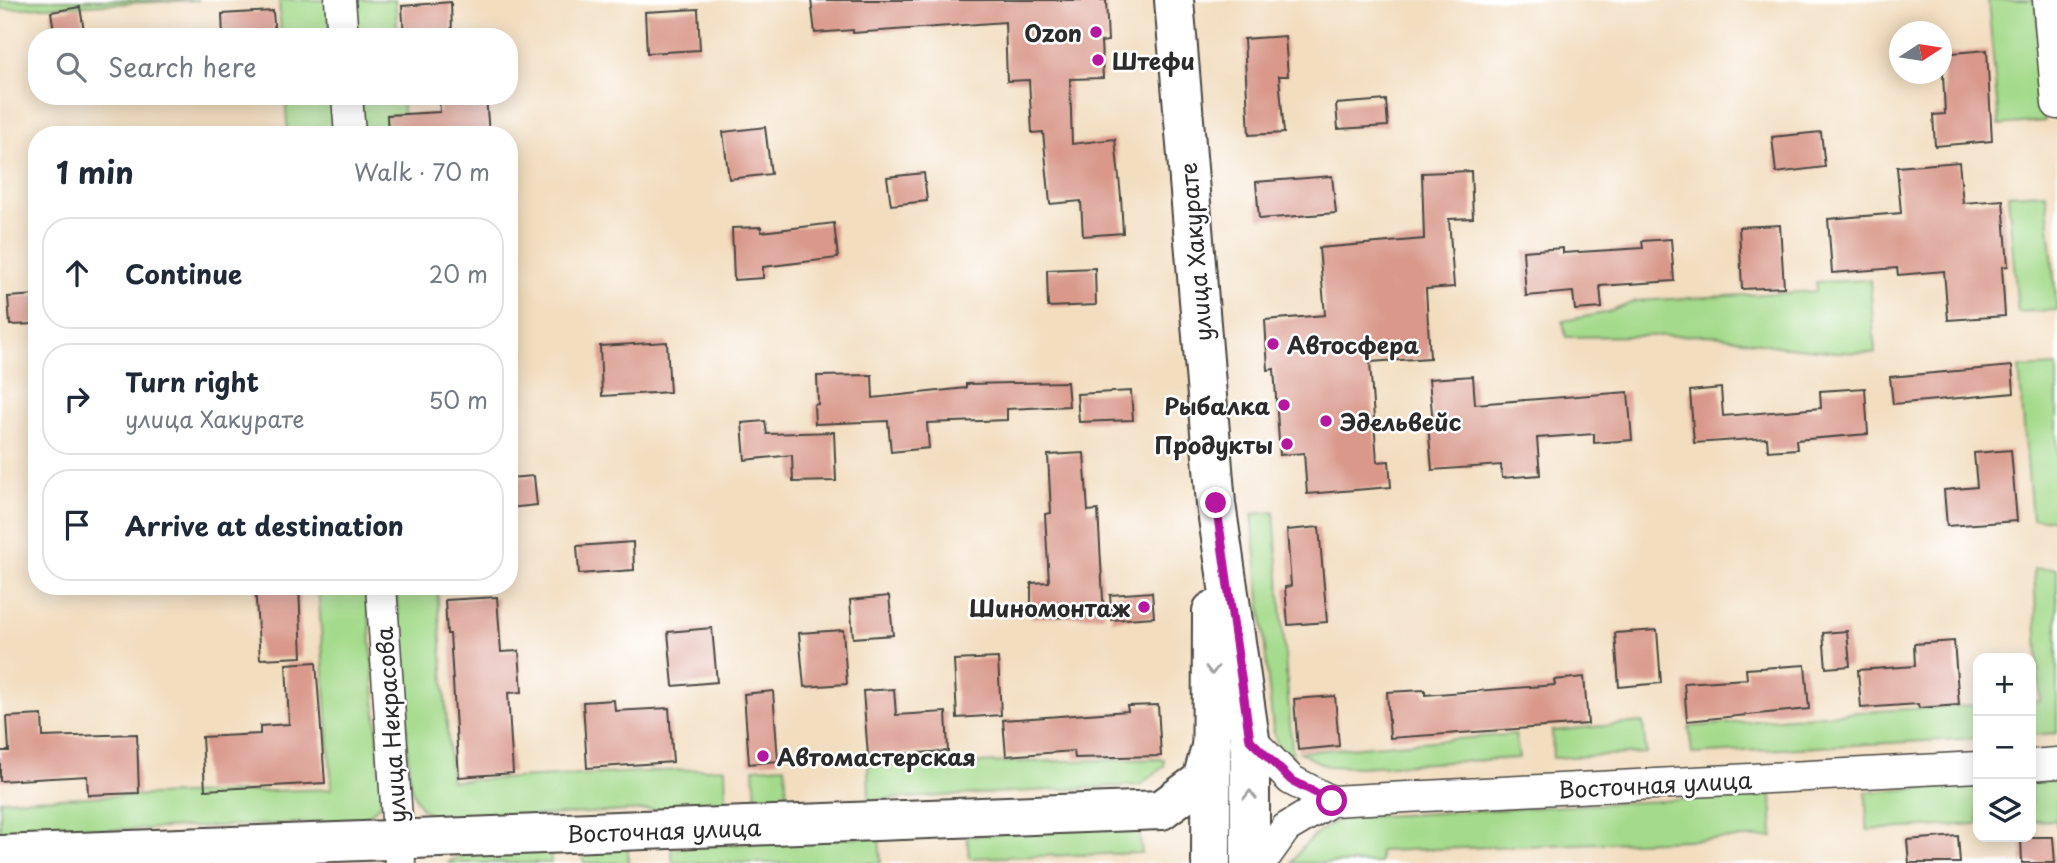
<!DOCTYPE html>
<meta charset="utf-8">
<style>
body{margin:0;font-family:"Playpen Sans",sans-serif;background:#f6f6f7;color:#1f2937}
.controls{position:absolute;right:21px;bottom:21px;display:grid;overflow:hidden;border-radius:14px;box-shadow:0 4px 18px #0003}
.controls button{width:63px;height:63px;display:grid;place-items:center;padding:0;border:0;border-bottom:2px solid #e0e1e3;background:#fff;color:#1f2937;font:35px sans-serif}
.compass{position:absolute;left:1889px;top:21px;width:63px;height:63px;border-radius:50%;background:#fff;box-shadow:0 4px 18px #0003;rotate:78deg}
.stop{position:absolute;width:21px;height:21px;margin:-16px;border:5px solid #b5179e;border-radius:50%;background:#fff}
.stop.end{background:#b5179e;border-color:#fff;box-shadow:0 2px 7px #0008}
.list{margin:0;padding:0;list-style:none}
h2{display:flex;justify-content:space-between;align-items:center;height:91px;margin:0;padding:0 28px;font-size:30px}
h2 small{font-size:23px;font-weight:400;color:#747a83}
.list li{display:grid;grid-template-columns:46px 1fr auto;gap:21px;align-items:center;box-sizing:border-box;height:112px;margin:0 14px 14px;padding:0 14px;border:2px solid #e0e1e3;border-radius:28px}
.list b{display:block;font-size:26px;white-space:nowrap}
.list p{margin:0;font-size:23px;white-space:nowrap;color:#747a83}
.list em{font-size:23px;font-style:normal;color:#747a83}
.icon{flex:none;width:38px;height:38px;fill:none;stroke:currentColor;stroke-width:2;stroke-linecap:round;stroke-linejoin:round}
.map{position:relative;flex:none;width:2057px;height:863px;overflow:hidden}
.search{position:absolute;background:#fff;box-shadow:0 4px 18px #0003;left:28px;top:28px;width:490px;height:77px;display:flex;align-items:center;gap:18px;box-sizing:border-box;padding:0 24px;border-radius:28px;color:#747a83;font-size:26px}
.panel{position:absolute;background:#fff;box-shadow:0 4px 18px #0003;left:28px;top:126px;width:490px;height:469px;border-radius:28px}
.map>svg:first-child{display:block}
</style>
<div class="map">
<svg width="2057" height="863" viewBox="0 0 2057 863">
<rect width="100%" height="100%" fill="#fff"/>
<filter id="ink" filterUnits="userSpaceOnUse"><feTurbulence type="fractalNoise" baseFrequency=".0143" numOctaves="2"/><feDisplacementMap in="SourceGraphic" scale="14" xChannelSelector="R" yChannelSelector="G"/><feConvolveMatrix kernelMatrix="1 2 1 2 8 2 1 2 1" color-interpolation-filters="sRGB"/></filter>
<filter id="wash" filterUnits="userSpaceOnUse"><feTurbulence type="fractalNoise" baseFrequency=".00686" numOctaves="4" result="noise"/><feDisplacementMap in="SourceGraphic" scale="28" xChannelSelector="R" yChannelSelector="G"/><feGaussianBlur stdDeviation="1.57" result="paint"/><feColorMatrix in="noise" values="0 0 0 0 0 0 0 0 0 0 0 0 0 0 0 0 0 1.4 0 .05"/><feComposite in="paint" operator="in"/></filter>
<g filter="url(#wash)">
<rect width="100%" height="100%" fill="#f2ddbf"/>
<!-- green -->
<g fill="#a4da8b" stroke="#68825b" stroke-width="2">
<polygon points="0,0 199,0 0,9"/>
<polygon points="279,0 328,0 330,37 281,37"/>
<polygon points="355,0 395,0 398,37 357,37"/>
<polygon points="1988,0 2036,0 2045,121 1999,125"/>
<polygon points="285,96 334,96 337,135 288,135"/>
<polygon points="361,96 402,96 405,135 364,135"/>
<polygon points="2046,193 2057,310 2018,312 2008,195"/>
<polygon points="1870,280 1875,353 1837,352 1777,346 1714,335 1566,337 1563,321 1609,312 1636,301 1816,291 1816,282"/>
<polygon points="2057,366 2057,519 2032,519 2019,368"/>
<polygon points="1274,512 1293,763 1279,750 1273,730 1252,514"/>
<polygon points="2057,568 2057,733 2031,735 2031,702 2040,701 2034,569"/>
<polygon points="318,586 367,586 381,787 381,804 367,817 358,821 0,834 0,800 332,789"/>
<path d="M396,586H437L451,781L725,768L726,806L447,820C422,816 417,805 410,783Z"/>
<polygon points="1978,705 1978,738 1692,754 1689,727 1860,712"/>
<polygon points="1643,722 1646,753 1553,758 1552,731"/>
<polygon points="1515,734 1519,758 1359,767 1327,766 1308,757 1300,752"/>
<polygon points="1164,759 1164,766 1140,785 869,800 868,765"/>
<polygon points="785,766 787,801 756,803 754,768"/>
<polygon points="2049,780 2057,784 2057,828 2056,820 2031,821 2031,781"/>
<polygon points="1978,785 1978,824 1867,830 1866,792"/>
<path d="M1771,795L1773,837L1380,851V863H1292C1303,843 1322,827 1343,818Z"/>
<polygon points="1138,825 1142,853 969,858 967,836"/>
<polygon points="879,836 881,863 673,863 671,848"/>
<polygon points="628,847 628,863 584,863 583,849"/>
<path d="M550,849L551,863H448C463,849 527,850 550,849Z"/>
</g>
<g id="blocks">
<!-- building -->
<g fill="#d9988a">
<polygon points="811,0 1106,0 1108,41 1101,42 1103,78 1070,79 1072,144 1115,139 1121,197 1123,233 1083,236 1081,201 1050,204 1043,132 1032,133 1029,80 1007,81 1005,22 853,33 853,30 815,33"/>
<polygon points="451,2 452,34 404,37 402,6"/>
<polygon points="80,7 85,37 55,37 51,12"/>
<polygon points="698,9 700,50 647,53 645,12"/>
<polygon points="273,11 275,37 223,37 222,14"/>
<polygon points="1285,36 1288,76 1279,76 1284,133 1249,135 1244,39"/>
<polygon points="1987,50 1992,141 1935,146 1933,115 1945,114 1942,54"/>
<polygon points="439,96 486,96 489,135 388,135 387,115 440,112"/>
<polygon points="1386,100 1388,126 1338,129 1336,104"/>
<polygon points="765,127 771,174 729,179 723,132"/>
<polygon points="1821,132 1825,167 1776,173 1772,137"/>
<polygon points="1959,162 1963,203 2003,200 2008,266 2002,267 2005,316 1948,320 1944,271 1898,275 1897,268 1832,273 1828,219 1901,213 1897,167"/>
<polygon points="1471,171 1473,218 1449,219 1454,287 1426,289 1430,358 1370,362 1377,462 1389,461 1391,487 1307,494 1304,453 1280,455 1274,369 1268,370 1265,320 1325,315 1319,248 1424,239 1422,173"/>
<polygon points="924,173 927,201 891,205 887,177"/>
<polygon points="1332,176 1336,213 1259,219 1256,182"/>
<polygon points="834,223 838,258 763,267 763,278 734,280 732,228 761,227 761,232"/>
<polygon points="1780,225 1784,287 1742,289 1739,227"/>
<polygon points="1671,239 1674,281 1600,286 1602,308 1575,310 1573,292 1526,296 1523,251 1563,248 1563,253 1643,248 1642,241"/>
<polygon points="1095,268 1096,305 1048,307 1047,270"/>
<polygon points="37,295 37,324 10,325 8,297"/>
<polygon points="667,342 670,392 602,396 600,346"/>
<polygon points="2012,366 2014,393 1893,404 1890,377"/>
<polygon points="872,375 873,398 966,388 966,384 1067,382 1069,406 1007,409 1007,420 927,423 929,448 891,452 888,421 815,424 814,405 818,404 817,376"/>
<polygon points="1473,376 1475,404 1628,392 1632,440 1594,443 1594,434 1537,438 1540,475 1502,478 1501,465 1432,470 1428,424 1433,424 1429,379"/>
<polygon points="1721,388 1723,416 1821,408 1820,391 1865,388 1868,434 1796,440 1797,449 1768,451 1767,438 1694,443 1690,391"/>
<polygon points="1131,391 1133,420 1079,422 1077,394"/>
<polygon points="765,421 767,434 834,432 836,481 793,482 792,455 745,460 742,423"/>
<polygon points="2011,450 2017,521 1947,526 1944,490 1977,487 1974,453"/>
<polygon points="1084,453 1088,511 1098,510 1104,616 1031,618 1031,583 1049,582 1045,514 1051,513 1048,455"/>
<polygon points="534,476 537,505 509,508 509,478"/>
<polygon points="1319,527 1327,622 1288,625 1285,587 1291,586 1287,530"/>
<polygon points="633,542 634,570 579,574 577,546"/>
<polygon points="255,586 299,586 302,657 260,659"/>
<polygon points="1152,592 1154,617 1112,620 1110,595"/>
<polygon points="889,596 893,635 853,638 850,600"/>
<polygon points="497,597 501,652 519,651 522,692 508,693 513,773 459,777 450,634 447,634 445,600"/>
<polygon points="712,628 717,682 673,686 668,632"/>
<polygon points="843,630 847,684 804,687 799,633"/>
<polygon points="1657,630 1661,683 1619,687 1615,633"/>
<polygon points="1847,631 1850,666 1826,668 1823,633"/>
<polygon points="1954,641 1959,705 1919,708 1918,704 1861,708 1858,670 1915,666 1914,644"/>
<polygon points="998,658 1001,715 957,718 954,660"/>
<polygon points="316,662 325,783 205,790 202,737 260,734 260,726 289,724 286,664"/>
<polygon points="1805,665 1809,709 1687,721 1684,683 1747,679 1746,669"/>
<polygon points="1584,677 1588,724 1390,738 1387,692 1425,690 1425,695 1555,685 1554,680"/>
<polygon points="894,689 896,715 946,712 948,751 868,756 863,691"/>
<polygon points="773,691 778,761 749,764 744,694"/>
<polygon points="1335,696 1339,746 1298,750 1294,699"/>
<polygon points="614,700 615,711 669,708 673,762 587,768 583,702"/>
<polygon points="1158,705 1161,756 1075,758 1074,751 1006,756 1003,720 1128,711 1127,706"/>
<polygon points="42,715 43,737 137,734 139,793 88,795 87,776 0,781 0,751 9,751 7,717"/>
<polygon points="1958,836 1960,863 1909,863 1907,840"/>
<polygon points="2021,837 2053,837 2055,863 2022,863"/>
</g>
</g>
</g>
<g filter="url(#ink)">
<use href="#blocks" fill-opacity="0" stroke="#494641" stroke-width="2"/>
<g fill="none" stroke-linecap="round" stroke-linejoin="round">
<!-- minor casing -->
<g stroke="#494641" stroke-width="33">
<g id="minor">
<polyline points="340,0 343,37"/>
<polyline points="2048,0 2057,104"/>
<polyline points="347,96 350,135"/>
<polyline points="381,586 400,863"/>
<polyline points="1250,739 1291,780 1331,801"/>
<polyline points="2031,765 2057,763"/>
<polyline points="1261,863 1286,828 1331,801 1978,767"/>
</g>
</g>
<!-- tertiary casing -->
<g stroke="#494641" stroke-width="42">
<g id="tertiary">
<polyline points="1161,810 1202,780 1212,743"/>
<polyline points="0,855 1161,810"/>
</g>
</g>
<!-- primary casing -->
<g stroke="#494641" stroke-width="42">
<g id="primary">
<polyline points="1174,0 1216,504 1250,739 1250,863"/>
<polyline points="1211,863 1212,611"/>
</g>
</g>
<!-- minor -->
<use href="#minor" stroke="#fff" stroke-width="30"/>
<!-- tertiary -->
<use href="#tertiary" stroke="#fff" stroke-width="38"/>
<!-- primary -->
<use href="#primary" stroke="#fff" stroke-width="38"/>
</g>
<!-- one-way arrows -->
<defs><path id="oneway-chevron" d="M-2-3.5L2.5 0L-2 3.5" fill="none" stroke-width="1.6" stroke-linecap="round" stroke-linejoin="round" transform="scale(1.75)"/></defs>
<g stroke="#a0a0a0">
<use href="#oneway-chevron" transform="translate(1212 670) rotate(90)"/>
<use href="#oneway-chevron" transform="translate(1250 795) rotate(-90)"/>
</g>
</g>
<g fill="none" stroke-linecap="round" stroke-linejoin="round" filter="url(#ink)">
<!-- route -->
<polyline stroke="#b5179e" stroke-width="9" points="1216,503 1250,740 1291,780 1332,801"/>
</g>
<!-- markers -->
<g fill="#b5179e" stroke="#fff" stroke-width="2.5">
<circle cx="1096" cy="32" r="7"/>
<circle cx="1098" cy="60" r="7"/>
<circle cx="1273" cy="344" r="7"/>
<circle cx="1284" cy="405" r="7"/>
<circle cx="1326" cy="421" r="7"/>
<circle cx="1287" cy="444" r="7"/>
<circle cx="1144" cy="607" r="7"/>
<circle cx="763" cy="756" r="7"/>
</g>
<g text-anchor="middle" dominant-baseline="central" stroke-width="5" stroke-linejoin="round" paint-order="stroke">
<!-- poi labels -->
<g font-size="23" font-weight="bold" fill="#2b2b2b" stroke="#fff" text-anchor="end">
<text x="1082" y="32">Ozon</text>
<text x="1112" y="60" text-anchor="start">Штефи</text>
<text x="1287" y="344" text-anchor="start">Автосфера</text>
<text x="1270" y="405">Рыбалка</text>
<text x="1340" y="421" text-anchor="start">Эдельвейс</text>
<text x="1273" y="444">Продукты</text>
<text x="1130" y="607">Шиномонтаж</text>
<text x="777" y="756" text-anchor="start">Автомастерская</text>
</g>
<!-- street labels -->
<g font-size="23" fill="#2b2b2b" stroke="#fff">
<text transform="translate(1195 252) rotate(-95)">улица Хакурате</text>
<text transform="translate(390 725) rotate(-94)">улица Некрасова</text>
<text transform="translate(1655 784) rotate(-3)">Восточная улица</text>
<text transform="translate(664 830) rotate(-2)">Восточная улица</text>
</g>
</g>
</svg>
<div class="controls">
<button>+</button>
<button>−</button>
<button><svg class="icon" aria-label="layers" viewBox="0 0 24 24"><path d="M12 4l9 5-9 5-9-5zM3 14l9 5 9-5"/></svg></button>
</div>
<svg class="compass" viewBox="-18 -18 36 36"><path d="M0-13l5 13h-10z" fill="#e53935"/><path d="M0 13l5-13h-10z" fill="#747a83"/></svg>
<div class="stop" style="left:1332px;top:801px"></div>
<div class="stop end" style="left:1216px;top:503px"></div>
<div class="search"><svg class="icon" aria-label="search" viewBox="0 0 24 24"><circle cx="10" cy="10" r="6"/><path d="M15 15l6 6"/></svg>Search here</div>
<section class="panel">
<h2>1 min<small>Walk · 70 m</small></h2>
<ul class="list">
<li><svg class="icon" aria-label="ahead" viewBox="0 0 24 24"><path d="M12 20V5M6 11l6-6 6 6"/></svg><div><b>Continue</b></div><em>20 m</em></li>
<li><svg class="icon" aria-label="right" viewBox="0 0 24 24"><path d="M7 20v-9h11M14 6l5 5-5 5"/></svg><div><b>Turn right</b><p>улица Хакурате</p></div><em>50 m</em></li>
<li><svg class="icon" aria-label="arrive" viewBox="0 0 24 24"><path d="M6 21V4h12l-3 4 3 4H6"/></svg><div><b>Arrive at destination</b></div></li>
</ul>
</section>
</div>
